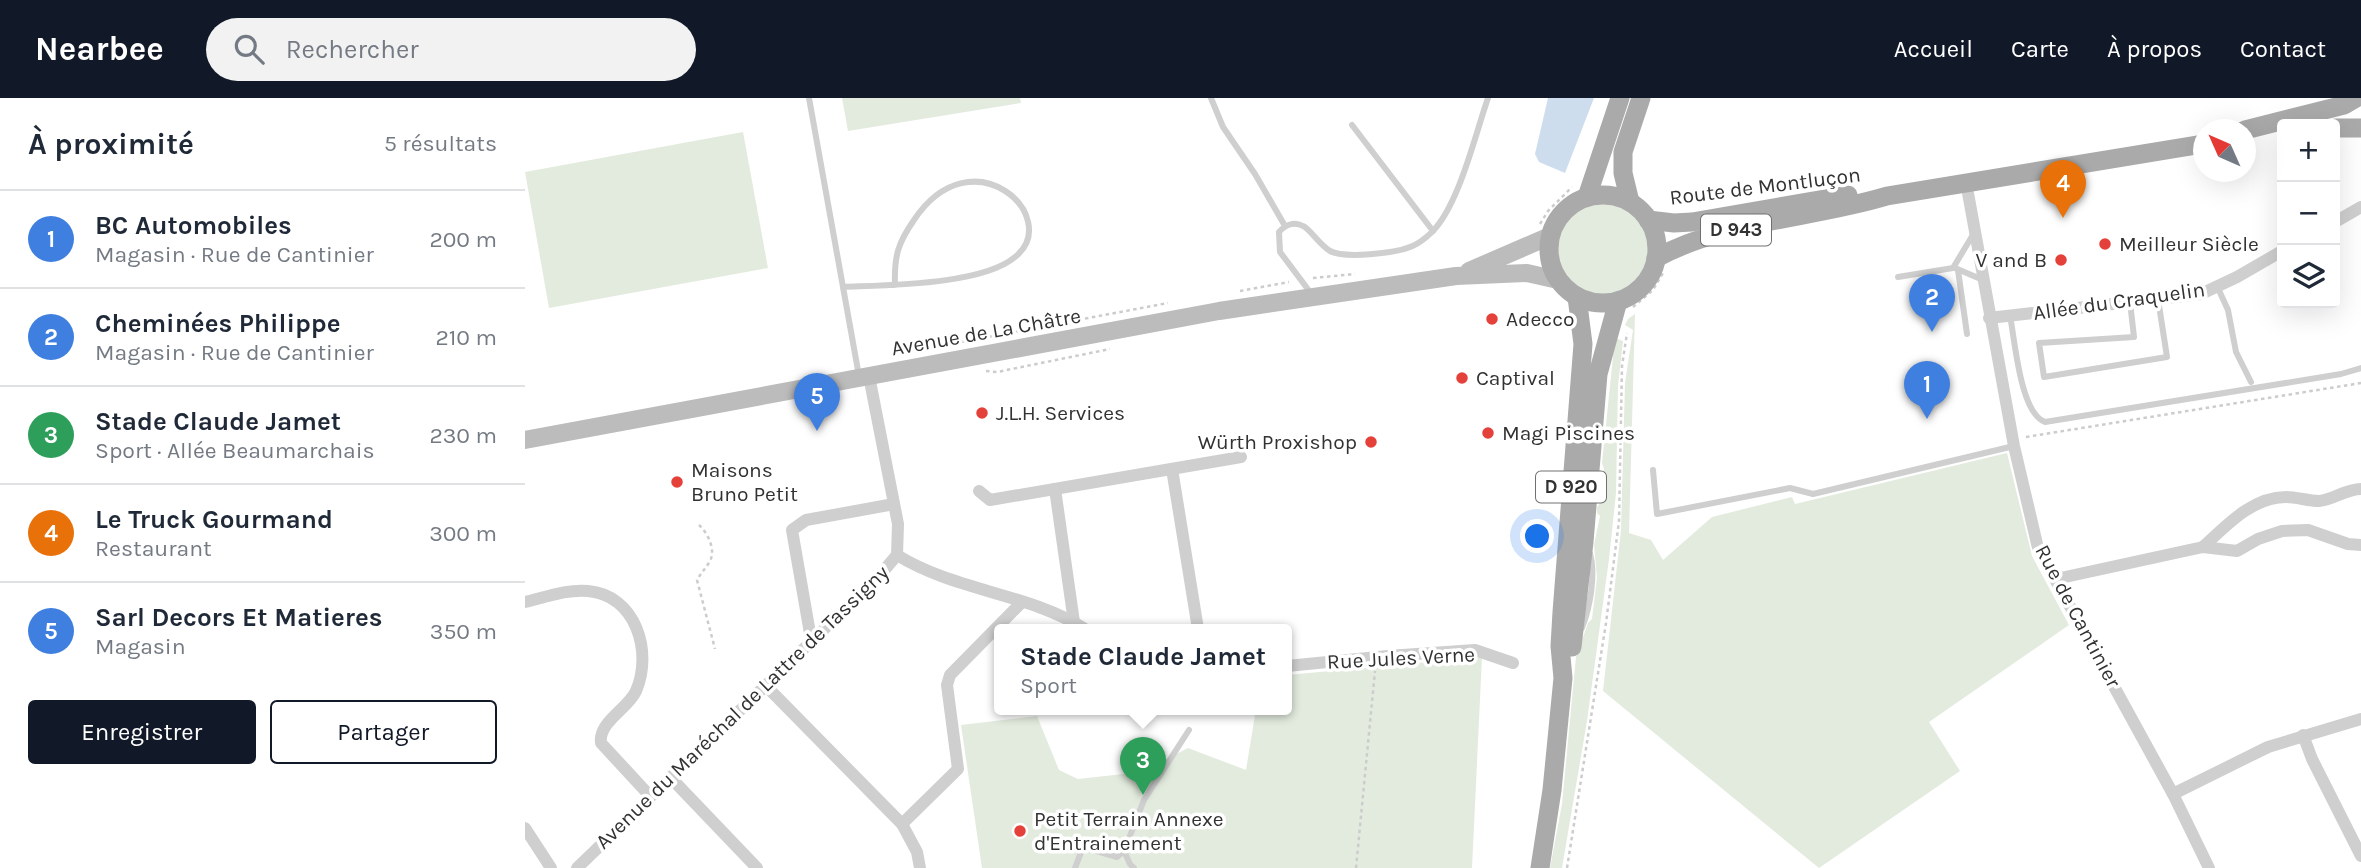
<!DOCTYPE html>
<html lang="fr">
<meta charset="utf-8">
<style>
body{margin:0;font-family:Karla,sans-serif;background:#f2f2f3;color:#1f2937}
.controls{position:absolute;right:21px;top:21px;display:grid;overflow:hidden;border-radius:7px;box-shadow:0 7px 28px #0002}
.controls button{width:63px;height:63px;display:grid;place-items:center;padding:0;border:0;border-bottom:2px solid #e0e1e3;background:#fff;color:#1f2937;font:35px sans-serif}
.compass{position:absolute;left:1668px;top:21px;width:63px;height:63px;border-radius:50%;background:#fff;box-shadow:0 7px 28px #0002;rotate:315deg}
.you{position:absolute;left:1013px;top:439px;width:24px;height:24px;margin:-18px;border:5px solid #fff;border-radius:50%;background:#1a73e8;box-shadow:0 0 0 10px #1a73e833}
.badge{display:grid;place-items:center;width:46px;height:46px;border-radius:50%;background:#111827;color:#fff;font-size:23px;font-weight:700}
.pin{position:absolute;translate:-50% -58px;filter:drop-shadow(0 2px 4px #0008)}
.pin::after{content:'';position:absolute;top:37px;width:24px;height:21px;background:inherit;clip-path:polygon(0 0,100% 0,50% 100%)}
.popup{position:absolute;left:469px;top:526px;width:298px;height:91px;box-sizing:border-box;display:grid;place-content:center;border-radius:7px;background:#fff;filter:drop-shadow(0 2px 5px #0005);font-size:23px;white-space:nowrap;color:#747a83}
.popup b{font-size:26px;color:#1f2937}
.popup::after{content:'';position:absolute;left:50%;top:100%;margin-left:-14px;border:14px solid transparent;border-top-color:#fff}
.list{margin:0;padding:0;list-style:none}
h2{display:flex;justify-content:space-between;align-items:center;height:91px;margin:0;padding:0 28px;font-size:30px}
h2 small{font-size:23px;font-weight:400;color:#747a83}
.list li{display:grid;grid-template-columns:46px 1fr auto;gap:21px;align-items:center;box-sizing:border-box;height:98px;padding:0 28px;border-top:2px solid #e0e1e3}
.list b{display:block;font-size:26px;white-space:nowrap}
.list p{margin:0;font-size:23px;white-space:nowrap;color:#747a83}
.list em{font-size:23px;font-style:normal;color:#747a83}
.actions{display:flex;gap:14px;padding:21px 28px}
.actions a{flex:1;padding:16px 0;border:2px solid #111827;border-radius:7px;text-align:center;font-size:24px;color:#111827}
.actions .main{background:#111827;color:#fff}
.icon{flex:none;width:38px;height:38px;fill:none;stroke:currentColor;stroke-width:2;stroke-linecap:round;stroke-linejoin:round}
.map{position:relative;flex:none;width:1836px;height:770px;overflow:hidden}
header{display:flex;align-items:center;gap:42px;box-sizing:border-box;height:98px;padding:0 35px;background:#111827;color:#fff}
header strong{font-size:33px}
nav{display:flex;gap:38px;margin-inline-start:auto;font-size:24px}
.search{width:490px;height:63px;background:#f2f2f3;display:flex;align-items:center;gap:18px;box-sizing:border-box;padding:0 24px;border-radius:38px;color:#747a83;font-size:26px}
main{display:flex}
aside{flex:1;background:#fff}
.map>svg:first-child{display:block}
</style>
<header>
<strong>Nearbee</strong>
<div class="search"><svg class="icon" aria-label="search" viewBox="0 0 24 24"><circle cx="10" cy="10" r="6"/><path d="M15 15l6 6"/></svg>Rechercher</div>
<nav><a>Accueil</a><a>Carte</a><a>À propos</a><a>Contact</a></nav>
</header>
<main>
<aside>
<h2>À proximité<small>5 résultats</small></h2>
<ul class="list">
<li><span class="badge" style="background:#3f7fe0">1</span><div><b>BC Automobiles</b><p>Magasin · Rue de Cantinier</p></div><em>200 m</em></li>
<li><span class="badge" style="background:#3f7fe0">2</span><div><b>Cheminées Philippe</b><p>Magasin · Rue de Cantinier</p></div><em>210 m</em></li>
<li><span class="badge" style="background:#2e9e5b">3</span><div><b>Stade Claude Jamet</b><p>Sport · Allée Beaumarchais</p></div><em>230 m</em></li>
<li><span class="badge" style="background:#e8710a">4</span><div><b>Le Truck Gourmand</b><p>Restaurant</p></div><em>300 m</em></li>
<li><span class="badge" style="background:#3f7fe0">5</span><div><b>Sarl Decors Et Matieres</b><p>Magasin</p></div><em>350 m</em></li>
</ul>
<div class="actions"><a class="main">Enregistrer</a><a>Partager</a></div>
</aside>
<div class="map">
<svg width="1836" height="770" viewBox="0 0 1836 770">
<rect width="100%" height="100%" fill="#fff"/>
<!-- green -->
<g fill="#e3ebde">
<polygon points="317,0 495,0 496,5 323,33"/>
<polygon points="218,34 243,170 24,210 0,74"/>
<circle cx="1078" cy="151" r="54"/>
<polygon points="1110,216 1104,435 1126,442 1138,462 1187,419 1267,399 1270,406 1482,355 1507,458 1544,527 1404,624 1435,673 1294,770 1078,593 1096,432 1100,285 1108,232 1100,227 1103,221"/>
<polygon points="1090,240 1098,243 1093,288 1091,395 1084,461 1062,623 1037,770 1025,770 1037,706 1051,559 1063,525 1067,521 1072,480 1069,447 1075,418 1072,415 1072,409 1075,405 1079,371 1077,365"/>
<polygon points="957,559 947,770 457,770 436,627 512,618 534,672 553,681 616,674 663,650 721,672 731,611 762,611 762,577"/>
</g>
<!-- water -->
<polygon fill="#cddded" points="1023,0 1069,0 1040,75 1014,64 1010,56"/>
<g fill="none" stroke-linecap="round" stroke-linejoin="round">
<!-- path -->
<g stroke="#ccc" stroke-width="2.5" stroke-dasharray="3.5 3.5" stroke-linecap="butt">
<polyline points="1015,126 1023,113 1047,89"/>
<polyline points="788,180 830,176"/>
<polyline points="715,193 764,184"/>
<polyline points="1108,209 1128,192 1138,175"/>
<polyline points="388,253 643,205"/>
<polyline points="461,273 472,274 585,251"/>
<polyline points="1501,339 1836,285"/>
<path d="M174,427C183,435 191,452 185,463C181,470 176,475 172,482L190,551"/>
<polyline points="831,770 850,573"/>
<polyline points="1042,770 1081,525 1094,423 1097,268 1102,235"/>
</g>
<!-- lane -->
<g stroke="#cfcfcf" stroke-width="6">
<polyline points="284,0 334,278"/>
<polyline points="686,0 698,29 730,76 760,128"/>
<polyline points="827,27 908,133"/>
<polyline points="1430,170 1458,182"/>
<polyline points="1433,172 1442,236"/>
<polyline points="1373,179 1428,170 1449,135"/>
<polyline points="1692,188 1703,212 1711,254 1726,284"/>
<path d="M318,189C362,187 457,187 490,159C539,120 448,34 389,122C373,145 369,158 370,187"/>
<path d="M788,198L755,154L754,134C760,127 769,123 778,128C785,131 794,146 805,153C820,161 870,155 885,149C892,147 902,139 907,134C934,107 950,37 963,0"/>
<polyline points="1605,204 1609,239 1514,245 1519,279 1642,259 1633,201"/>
<path d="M1485,218C1490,242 1495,315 1520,324L1816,276L1836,270"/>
<polyline points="1128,372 1132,416 1265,390 1288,396 1489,348"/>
<path d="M1057,530C1065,509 1071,477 1065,455"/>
<polyline points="599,753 605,766 609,770"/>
<polyline points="550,770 558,749 592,759 599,753 619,702 664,632"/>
</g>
<!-- street -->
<g stroke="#cfcfcf" stroke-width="12">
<polyline points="1441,84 1489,348 1513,450 1648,696 1684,770"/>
<polyline points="1810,124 1836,109"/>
<polyline points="1464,220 1676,196 1712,179 1757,153"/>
<polyline points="647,371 673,531"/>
<polyline points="530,391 549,524"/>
<polyline points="454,393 465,402 716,359"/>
<path d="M1678,449C1701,428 1727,399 1761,399C1772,399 1783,403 1794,403C1809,402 1820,391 1836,391"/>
<path d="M372,457C430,493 503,495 560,531"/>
<polyline points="1531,481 1678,449 1712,453 1733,441 1757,433 1783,432 1823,446 1836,447"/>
<path d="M0,504C21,499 42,491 63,493C111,497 128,554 111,593C103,611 73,624 76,645L125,698"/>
<polyline points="286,541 267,432 281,422 369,406"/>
<polyline points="762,568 863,558 950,552 988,565"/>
<polyline points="240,587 377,726 392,754 395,770"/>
<polyline points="1778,637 1787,661 1836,758"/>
<polyline points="145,679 232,770"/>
<polyline points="1648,696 1743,649 1836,621"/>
<polyline points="377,726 433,671 422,587 425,577 497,504"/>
<polyline points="0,730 26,770"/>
<polyline points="52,770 355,477 372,457 373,426 344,278"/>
</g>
<!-- secondary -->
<g stroke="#bcbcbc" stroke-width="18">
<polyline points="944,173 1025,138"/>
<polyline points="0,342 694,213 931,178 1002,175 1033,182"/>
</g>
<!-- primary -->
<g stroke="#aaa" stroke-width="19">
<polyline points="1810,30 1836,30"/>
<polyline points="1720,32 1819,7 1831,0"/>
<circle cx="1078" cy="151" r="54"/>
<polyline points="1062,99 1095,0"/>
<polyline points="1105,104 1098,75 1098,54 1116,0"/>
<polyline points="1123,122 1149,125 1167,124 1323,97"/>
<path d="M1131,160C1202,122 1286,121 1362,98L1678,46"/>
<polyline points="1047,549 1059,444 1073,276 1093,203"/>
<polyline points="1015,770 1027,692 1038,580 1035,548 1037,514 1058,246 1052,199"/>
</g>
</g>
<!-- markers -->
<g fill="#e34139" stroke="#fff" stroke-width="2.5">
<circle cx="1580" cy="146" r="7"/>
<circle cx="1536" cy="162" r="7"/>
<circle cx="967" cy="221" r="7"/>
<circle cx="937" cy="280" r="7"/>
<circle cx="457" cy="315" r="7"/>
<circle cx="963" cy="335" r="7"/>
<circle cx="846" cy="344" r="7"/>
<circle cx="152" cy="384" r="7"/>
<circle cx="495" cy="733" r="7"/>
</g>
<g text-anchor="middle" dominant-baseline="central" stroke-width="7" stroke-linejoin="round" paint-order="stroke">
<!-- shield labels -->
<g fill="#fff" stroke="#707070" stroke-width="2">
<rect x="1176" y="116.5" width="70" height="31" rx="5"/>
<rect x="1011" y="373.5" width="70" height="31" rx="5"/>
</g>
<g font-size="19" font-weight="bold" fill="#323232">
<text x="1211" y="132">D 943</text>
<text x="1046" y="389">D 920</text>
</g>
<!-- street labels -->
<g font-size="21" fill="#323232" stroke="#fff">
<text transform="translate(1240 88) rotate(-7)">Route de Montluçon</text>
<text transform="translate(1594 203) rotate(-8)">Allée du Craquelin</text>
<text transform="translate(461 234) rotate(-10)">Avenue de La Châtre</text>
<text transform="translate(1553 518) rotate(62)">Rue de Cantinier</text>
<text transform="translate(876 560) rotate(-3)">Rue Jules Verne</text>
<text transform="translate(217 609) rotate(-44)">Avenue du Maréchal de Lattre de Tassigny</text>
</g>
<!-- poi labels -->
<g font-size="21" fill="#323232" stroke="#fff" text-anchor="start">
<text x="1594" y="146">Meilleur Siècle</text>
<text x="1522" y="162" text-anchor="end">V and B</text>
<text x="981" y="221">Adecco</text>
<text x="951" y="280">Captival</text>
<text x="471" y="315">J.L.H. Services</text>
<text x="977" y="335">Magi Piscines</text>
<text x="832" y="344" text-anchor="end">Würth Proxishop</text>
<text x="166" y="372">Maisons<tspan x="166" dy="24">Bruno Petit</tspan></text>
<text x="509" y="721">Petit Terrain Annexe<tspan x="509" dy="24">d'Entrainement</tspan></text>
</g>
</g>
</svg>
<div class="controls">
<button>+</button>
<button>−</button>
<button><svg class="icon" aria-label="layers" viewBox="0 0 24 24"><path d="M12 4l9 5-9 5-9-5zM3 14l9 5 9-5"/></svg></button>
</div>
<svg class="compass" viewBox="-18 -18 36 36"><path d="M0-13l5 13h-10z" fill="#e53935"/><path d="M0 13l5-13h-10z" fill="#747a83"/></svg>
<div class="you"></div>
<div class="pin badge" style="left:1402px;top:321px;background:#3f7fe0">1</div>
<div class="pin badge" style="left:1407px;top:234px;background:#3f7fe0">2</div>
<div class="pin badge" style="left:618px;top:697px;background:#2e9e5b">3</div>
<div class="popup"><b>Stade Claude Jamet</b>Sport</div>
<div class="pin badge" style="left:1538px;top:120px;background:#e8710a">4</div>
<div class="pin badge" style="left:292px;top:333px;background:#3f7fe0">5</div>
</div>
</main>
